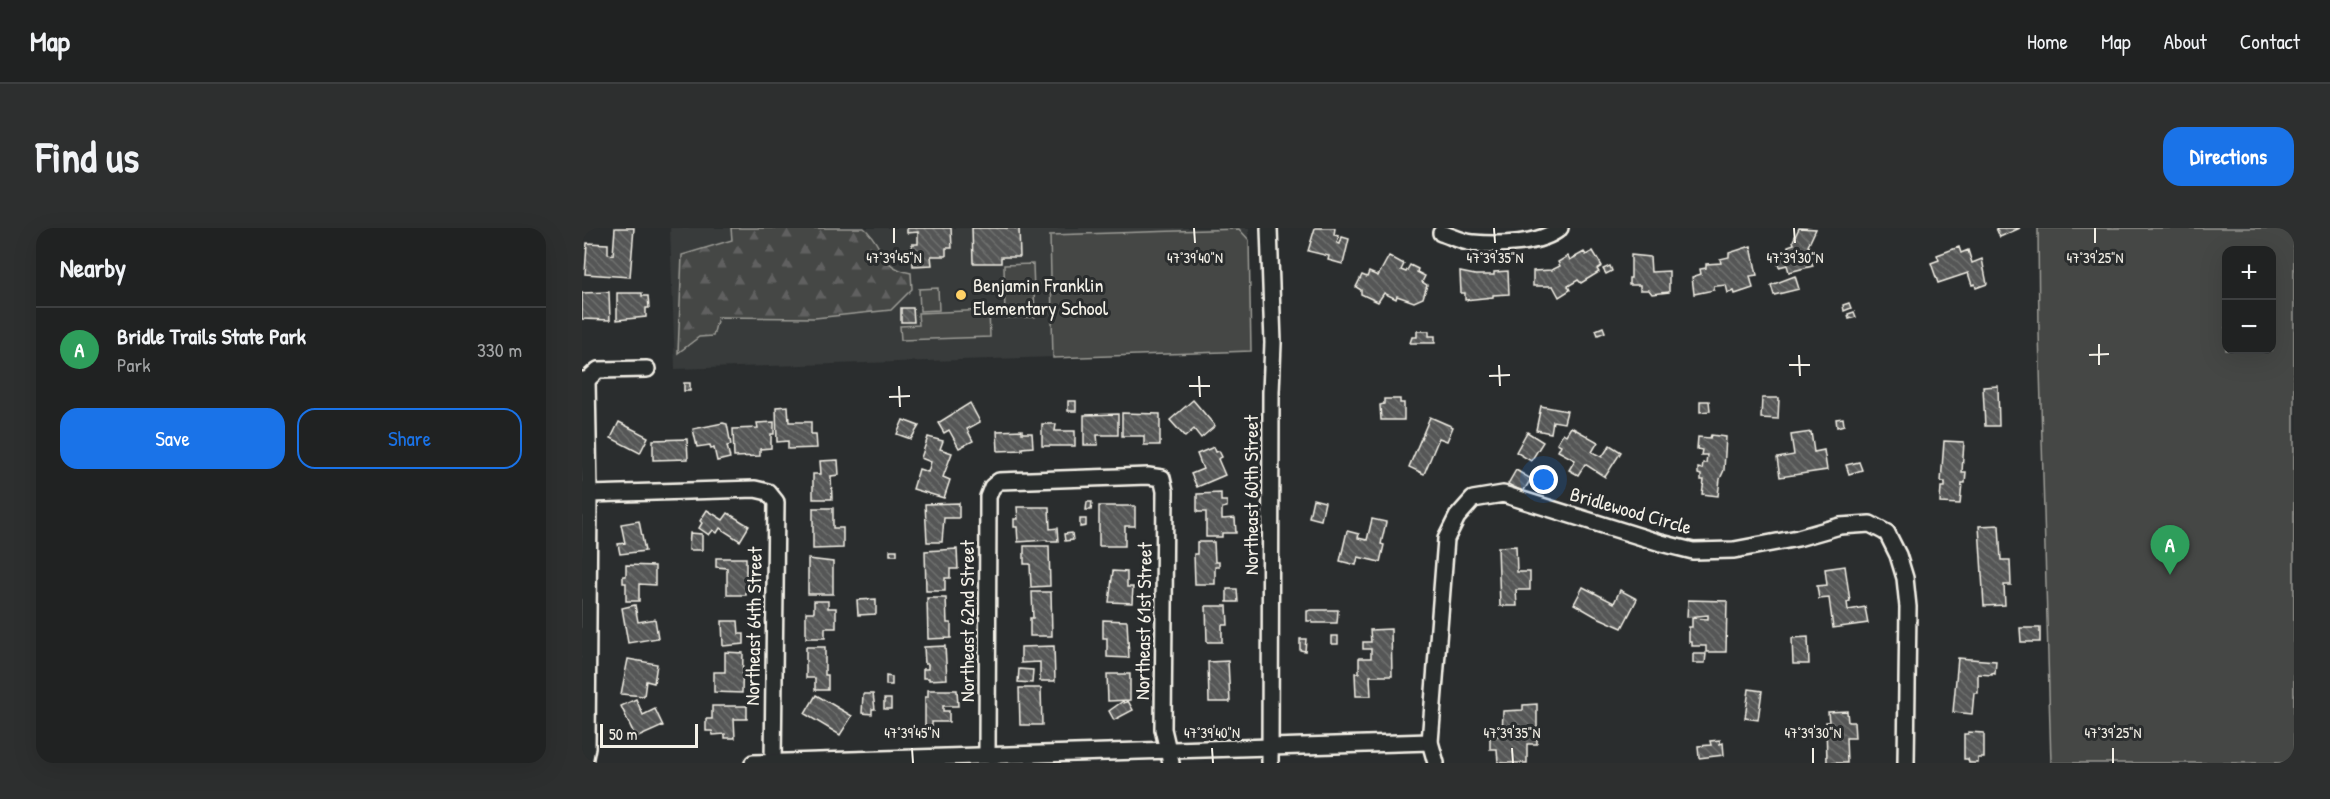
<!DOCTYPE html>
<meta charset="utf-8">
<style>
body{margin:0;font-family:"Patrick Hand",sans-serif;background:#2d2f2f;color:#f1f3f6}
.controls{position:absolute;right:18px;top:18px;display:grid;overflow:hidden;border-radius:12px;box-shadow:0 6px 24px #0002}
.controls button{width:54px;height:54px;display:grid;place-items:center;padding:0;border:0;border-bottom:2px solid #3d3f40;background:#202222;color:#f1f3f6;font:30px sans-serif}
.scale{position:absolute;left:18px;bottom:15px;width:98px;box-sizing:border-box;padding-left:6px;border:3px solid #f4f1e8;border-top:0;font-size:16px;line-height:21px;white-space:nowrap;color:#f4f1e8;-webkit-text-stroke:4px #2a2d2e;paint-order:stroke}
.you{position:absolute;left:962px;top:252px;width:21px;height:21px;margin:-15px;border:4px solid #fff;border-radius:50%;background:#1a73e8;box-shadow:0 0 0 9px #1a73e833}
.badge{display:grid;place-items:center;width:39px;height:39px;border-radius:50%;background:#1a73e8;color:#fff;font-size:20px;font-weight:700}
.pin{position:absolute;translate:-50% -50px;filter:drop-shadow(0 2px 3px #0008)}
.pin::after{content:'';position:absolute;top:32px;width:21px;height:18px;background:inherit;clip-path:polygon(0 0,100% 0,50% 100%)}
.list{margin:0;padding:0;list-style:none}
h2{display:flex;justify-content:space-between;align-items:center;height:78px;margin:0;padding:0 24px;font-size:26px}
h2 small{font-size:20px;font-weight:400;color:#a2a4a5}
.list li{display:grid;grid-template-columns:39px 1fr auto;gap:18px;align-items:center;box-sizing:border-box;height:84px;padding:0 24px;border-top:2px solid #3d3f40}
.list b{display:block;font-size:22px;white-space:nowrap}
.list p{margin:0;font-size:20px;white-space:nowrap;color:#a2a4a5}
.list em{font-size:20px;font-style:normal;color:#a2a4a5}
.actions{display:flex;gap:12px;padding:18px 24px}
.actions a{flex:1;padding:14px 0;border:2px solid #1a73e8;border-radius:18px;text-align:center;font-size:21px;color:#1a73e8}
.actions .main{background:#1a73e8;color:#fff}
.map{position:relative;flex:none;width:1712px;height:535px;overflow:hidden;border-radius:18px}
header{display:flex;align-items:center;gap:36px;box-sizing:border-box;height:84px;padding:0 30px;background:#202222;border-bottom:2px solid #3d3f40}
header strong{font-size:28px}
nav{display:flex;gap:33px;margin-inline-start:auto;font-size:21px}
.intro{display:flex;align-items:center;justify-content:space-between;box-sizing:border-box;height:144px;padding:0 36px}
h1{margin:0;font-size:42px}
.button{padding:15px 27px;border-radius:18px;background:#1a73e8;color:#fff;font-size:21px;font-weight:700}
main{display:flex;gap:36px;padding:0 36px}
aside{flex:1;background:#202222;border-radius:18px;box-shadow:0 6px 24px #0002}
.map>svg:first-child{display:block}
</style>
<header>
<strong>Map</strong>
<nav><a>Home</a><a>Map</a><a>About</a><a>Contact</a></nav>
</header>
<div class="intro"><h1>Find us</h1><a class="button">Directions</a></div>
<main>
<aside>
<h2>Nearby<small></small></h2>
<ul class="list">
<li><span class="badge" style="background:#2e9e5b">A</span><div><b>Bridle Trails State Park</b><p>Park</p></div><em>330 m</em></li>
</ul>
<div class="actions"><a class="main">Save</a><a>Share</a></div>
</aside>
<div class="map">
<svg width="1712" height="535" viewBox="0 0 1712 535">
<defs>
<pattern id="forest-firs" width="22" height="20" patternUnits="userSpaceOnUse" patternTransform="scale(1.5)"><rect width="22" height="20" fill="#444645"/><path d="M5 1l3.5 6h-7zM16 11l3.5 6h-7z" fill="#606160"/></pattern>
<pattern id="building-back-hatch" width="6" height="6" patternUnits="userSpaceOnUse" patternTransform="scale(1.5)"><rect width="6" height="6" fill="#555756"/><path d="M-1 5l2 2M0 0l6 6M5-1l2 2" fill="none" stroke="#6e706e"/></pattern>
</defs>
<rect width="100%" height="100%" fill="#2a2d2e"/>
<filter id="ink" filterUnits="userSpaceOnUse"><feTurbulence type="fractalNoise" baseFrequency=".0167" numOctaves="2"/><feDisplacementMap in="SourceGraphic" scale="12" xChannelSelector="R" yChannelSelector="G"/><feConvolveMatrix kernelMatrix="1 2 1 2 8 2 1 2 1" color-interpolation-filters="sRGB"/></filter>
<g filter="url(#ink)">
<!-- built -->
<polygon fill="#373a3a" points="88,0 667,0 669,123 93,141"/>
<!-- forest -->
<path fill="url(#forest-firs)" stroke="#9c9c96" stroke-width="1.5" d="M149,0H282C303,18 296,39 329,45L330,61L309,82L233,90L136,89L131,108L117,109L96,125L100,27L150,12Z"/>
<!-- green -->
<g fill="#444645" stroke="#9c9c96" stroke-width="1.5" fill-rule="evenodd">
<path d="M1456,0H1712V535H1469L1457,104ZM1644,22H1690V122H1644Z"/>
<polygon points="657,1 667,12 669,123 471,130 468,7"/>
<polygon points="451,36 453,89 423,90 422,37"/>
<polygon points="356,60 357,82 338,83 337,61"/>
<polygon points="407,82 408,109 319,112 318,98 337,97 336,85"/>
</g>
<!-- building -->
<g fill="url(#building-back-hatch)" stroke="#f4f1e8" stroke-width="1.5">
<polygon points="33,0 52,0 48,49 3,46 5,15 26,16 26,26 31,27"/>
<polygon points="325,0 369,0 370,20 364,20 364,28 349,28 350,37 331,38 330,16 336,16 336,4 325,5"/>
<polygon points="390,0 437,0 438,29 419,29 419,35 391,35"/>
<polygon points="733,0 753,0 752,7 757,8 755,15 758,16 760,9 767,11 761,36 746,32 747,28 726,23"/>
<polygon points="1217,0 1234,1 1226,18 1228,19 1231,29 1228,30 1231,38 1207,44 1205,37 1197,39 1194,28 1206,24 1206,18 1212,16 1211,13"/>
<polygon points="1414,0 1438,0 1418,9"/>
<polygon points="1169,18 1175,47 1168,48 1171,60 1153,66 1152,63 1146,65 1144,57 1135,58 1132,58 1132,62 1112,66 1110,49 1119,46 1118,41 1124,40 1124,36 1139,35 1138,31 1147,29 1147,25"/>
<polygon points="1377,19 1379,25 1386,22 1390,35 1400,31 1405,56 1394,60 1393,56 1390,57 1386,45 1356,55 1349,35 1357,32 1355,27"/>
<polygon points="1011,23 1020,38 1015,41 1017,44 999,55 996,52 986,58 988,62 977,69 971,58 951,58 951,43 970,42 978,38 976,34 986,28 988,32 1002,24 1004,27"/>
<polygon points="1049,27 1068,29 1069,44 1087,43 1087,64 1070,66 1067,62 1058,62 1058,57 1047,57 1047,50 1049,50"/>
<polygon points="807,28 822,36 819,42 824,44 828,37 836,41 835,44 843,48 840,54 845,57 841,70 832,74 815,68 814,71 802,65 796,74 779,66 779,62 774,59 780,47 785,49 787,44 796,48"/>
<polygon points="1028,38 1030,43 1024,46 1021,41"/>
<polygon points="926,43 927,66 911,67 911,69 883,72 883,65 879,65 878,44 893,47 912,47 912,44"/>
<polygon points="1213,48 1217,61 1192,67 1189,57"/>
<polygon points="27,64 28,92 0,91 0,65"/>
<polygon points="35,65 60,65 60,68 66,68 67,80 64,80 64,89 35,92"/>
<polygon points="1267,75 1269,80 1262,83 1261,77"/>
<polygon points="319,80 331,80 332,94 319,94"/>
<polygon points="1272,84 1274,89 1267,91 1266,86"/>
<polygon points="1021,99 1023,104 1016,107 1014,102"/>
<polygon points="835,103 847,103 847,108 853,108 853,115 828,115 830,109 835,109"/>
<rect x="102" y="155" width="6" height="8"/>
<polygon points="1416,158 1417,198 1403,198 1401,159"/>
<polygon points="1180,170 1197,170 1196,191 1179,190"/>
<polygon points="802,171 818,171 818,175 822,175 822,192 799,192 798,177 802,176"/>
<polygon points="611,172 633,198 619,210 612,201 603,209 588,192"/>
<rect x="486" y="173" width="8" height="10"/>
<polygon points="1118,173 1127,173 1128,183 1118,184"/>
<polygon points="388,175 398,194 385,201 391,213 377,220 367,202 362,205 356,195"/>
<polygon points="206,178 207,194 229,194 229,206 234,206 235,220 206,221 206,213 195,214 194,179"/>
<polygon points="959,178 985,183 982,195 971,193 969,205 954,202"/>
<polygon points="540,185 578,186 578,217 562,217 562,208 540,208"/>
<polygon points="536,186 536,207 515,207 516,217 502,217 502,187"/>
<polygon points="848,189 871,199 865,213 857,210 842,246 827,239"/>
<polygon points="1261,190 1262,197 1255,199 1254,191"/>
<polygon points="321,192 337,198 329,211 315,206"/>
<polygon points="37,194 66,209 58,225 29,210"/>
<polygon points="192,194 192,206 189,206 189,220 178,221 178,228 152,229 151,201 176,200 175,195"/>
<polygon points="141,195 145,196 149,217 145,218 148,230 135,233 132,220 129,221 128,217 115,219 111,201"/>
<polygon points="460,196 474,196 473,203 493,203 493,218 460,218"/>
<polygon points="989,199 1016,214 1010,224 1020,229 1028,217 1039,224 1023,249 1003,236 996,247 987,242 993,232 976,223 979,217 975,215 981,205 984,207"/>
<polygon points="440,202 440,205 450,205 451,219 440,220 440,222 416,223 415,203"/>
<polygon points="945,204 961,214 949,233 934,224"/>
<polygon points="1229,204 1232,224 1242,222 1245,242 1198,249 1195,230 1212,227 1209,207"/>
<polygon points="1129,207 1144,209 1142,242 1138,251 1136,268 1120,266 1122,252 1119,252 1119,247 1116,246 1116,240 1120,241 1121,235 1124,235 1125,227 1119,227 1120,222 1115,221 1116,209 1128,210"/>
<polygon points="346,209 361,213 358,221 370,225 361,249 368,252 362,270 331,261 337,241 346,244 349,234 339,230"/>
<polygon points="105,211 106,231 71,232 71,212"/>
<polygon points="1362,213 1382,214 1380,244 1384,244 1383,255 1380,255 1378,276 1358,275 1359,259 1363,259 1363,254 1359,254"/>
<polygon points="632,219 634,224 637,223 640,229 636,231 643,247 615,259 609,246 621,241 615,226"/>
<polygon points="256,232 257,247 249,248 250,271 231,271 231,246 239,246 238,233"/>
<polygon points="1277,234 1280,242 1267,246 1264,237"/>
<polygon points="934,242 949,251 941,264 926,256"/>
<polygon points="639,265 639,273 645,273 645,279 640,280 640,291 653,290 654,305 640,305 640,309 624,309 624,284 615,284 615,266"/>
<polygon points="731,271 743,274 739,292 727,289"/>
<polygon points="505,274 510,274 509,282 504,282"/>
<polygon points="377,275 377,290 362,290 360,314 345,314 343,276"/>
<polygon points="517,278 553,278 553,298 543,298 543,318 517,318"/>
<polygon points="435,279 467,279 468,301 475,300 476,313 465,313 465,312 436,314 435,299 432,299 432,291 436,291"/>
<polygon points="231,280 251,280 251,300 261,300 261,320 231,321"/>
<polygon points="125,282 141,292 146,285 167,298 158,313 138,300 135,305 131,302 127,307 117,300 120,295 118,293"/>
<polygon points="498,291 504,291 504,298 498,299"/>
<polygon points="790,291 804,294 799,316 802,317 798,334 776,329 774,337 758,333 765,303 777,306 776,310 785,312"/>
<polygon points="57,293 63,323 38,326 36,316 43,315 39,296"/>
<polygon points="1417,297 1419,332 1428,332 1429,357 1422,357 1423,377 1402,378 1397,298"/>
<polygon points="108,305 120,306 120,322 107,322"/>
<polygon points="490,305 491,312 483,313 482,306"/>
<polygon points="615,314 632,314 633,334 637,334 637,339 633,339 633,356 613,356 612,326 615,326"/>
<polygon points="442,318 467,318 468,358 449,359 448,336 442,336"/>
<polygon points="934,318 935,344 948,344 948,362 934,362 935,378 918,378 916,319"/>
<polygon points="375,321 376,341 368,341 368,350 363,350 363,363 344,363 343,323"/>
<rect x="308" y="322" width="7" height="5"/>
<polygon points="134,330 164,330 164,367 145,367 145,340 134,339"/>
<polygon points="226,331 251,334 251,366 226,366"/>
<polygon points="44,337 73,338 73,357 57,356 57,373 44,373 44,355 41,355 41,348 44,348"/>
<polygon points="1263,338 1268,373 1265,374 1266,382 1283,379 1286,395 1251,400 1247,370 1237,371 1235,358 1245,357 1243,341"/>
<polygon points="531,343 545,344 545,359 551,359 550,375 527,374"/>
<polygon points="1001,359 1032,375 1038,362 1055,371 1040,400 1013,388 992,376"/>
<polygon points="645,361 655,361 656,374 645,374"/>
<polygon points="450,364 469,364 470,408 448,408 448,390 451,390"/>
<polygon points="345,370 364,370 365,395 369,395 369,410 346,411"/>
<polygon points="294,371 294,386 276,387 275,372"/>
<polygon points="1106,372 1145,373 1144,424 1124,424 1124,418 1110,418 1110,414 1107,414 1107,399 1110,399 1110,390 1126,391 1126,387 1105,389"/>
<polygon points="232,373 246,373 246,380 254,380 254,400 243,400 243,410 224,410 224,384 232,384"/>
<polygon points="53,377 56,394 73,391 76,410 46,415 40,380"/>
<polygon points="624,378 645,378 646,397 640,397 640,414 625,414"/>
<polygon points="730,382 756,382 755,395 730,395 730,393 725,393 725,383"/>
<polygon points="521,392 545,393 547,430 525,429 525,410 521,410"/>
<polygon points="140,393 156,393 157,406 162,406 162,416 141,418"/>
<polygon points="1438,400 1458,400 1458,414 1439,414"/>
<polygon points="809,401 810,448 788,448 789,468 774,468 773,445 777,445 777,430 789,430 789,421 781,421 781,414 789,414 788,402"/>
<rect x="750" y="408" width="6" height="8"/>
<polygon points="1226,409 1227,436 1211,436 1210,410"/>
<polygon points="718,411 724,411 723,423 718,422"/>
<polygon points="363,418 365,451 347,452 347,450 341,450 341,441 346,441 346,436 343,436 342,419"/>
<polygon points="472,418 473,453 458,453 458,434 439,435 439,419"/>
<polygon points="224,419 243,419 243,447 246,447 246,462 233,462 233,450 224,450"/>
<polygon points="143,424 161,425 160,465 132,464 132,444 143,444"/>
<polygon points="1111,426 1124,426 1123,435 1111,435"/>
<polygon points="1376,430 1414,433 1413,446 1410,445 1410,447 1396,446 1396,465 1392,465 1390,486 1371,484"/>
<polygon points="46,431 75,436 72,455 64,453 62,468 39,466"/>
<polygon points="646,433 648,474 627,474 626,434"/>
<polygon points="437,441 451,442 450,455 436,454"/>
<polygon points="525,446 548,446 548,472 526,473"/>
<polygon points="304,448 310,449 310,457 304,457"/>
<polygon points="437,460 459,460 460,497 438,497"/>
<polygon points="1167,461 1180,463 1176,492 1163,490"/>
<polygon points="346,462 375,462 376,478 361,478 361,483 367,483 367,494 350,494 350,499 343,499 343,469 346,469"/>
<polygon points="281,466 291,466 293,481 290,481 290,486 280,485"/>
<polygon points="234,467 270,488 258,507 223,486"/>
<polygon points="54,471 61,487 73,481 81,498 54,510 39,478"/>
<rect x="302" y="471" width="7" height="10"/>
<polygon points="541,473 542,475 546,473 551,482 532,492 527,483"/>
<polygon points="955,476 955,516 945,516 945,535 916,535 915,521 908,521 908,508 920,508 921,483 941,482 941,477"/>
<polygon points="130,478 165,478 165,491 152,491 153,510 143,510 143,506 131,507 130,503 124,503 124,491 130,491"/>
<polygon points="1265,483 1266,494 1272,494 1273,510 1264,510 1265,535 1245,535 1244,494 1247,494 1246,484"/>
<polygon points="1386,504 1402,505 1402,530 1396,530 1396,535 1387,535 1386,531 1382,531 1382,506 1386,506"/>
<polygon points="1138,512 1138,516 1141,515 1142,527 1117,530 1116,518 1129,517 1128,513"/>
</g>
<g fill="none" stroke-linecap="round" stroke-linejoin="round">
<!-- minor casing -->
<g stroke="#f4f1e8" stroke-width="20">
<g id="minor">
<polyline points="687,0 691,115 689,164 688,535"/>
<path d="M859,5C869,8 880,14 891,15C915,17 959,17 978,0"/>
<polyline points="0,152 5,152 16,142 65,141"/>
<polyline points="7,266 173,261 186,264 194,274 191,535"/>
<polyline points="405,528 406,269 410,259 417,253 566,248 580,250 583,263 581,501 589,535"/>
<polyline points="2,535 5,519 7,266 5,152"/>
<polyline points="171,535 848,514"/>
<polyline points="854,535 848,514 864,311 875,289 891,271 921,266 1079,315 1111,323 1152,322 1216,310 1258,298 1288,296 1305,305 1316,327 1323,350 1326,379 1324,535"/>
</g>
</g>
<!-- minor -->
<use href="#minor" stroke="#2a2d2e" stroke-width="15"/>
</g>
</g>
<!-- ticks -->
<path fill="none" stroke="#f4f1e8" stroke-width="2" d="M312,0V15M612,0L613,15M912,0L913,15M1212,0L1213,15M1513,0V15M1517,116V137M1217,127L1218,148M1507,127L1527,126M917,137L918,158M1207,137H1228M617,148L618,169M907,148L928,147M317,158L318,179M607,158H628M307,169L328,168M330,520L331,535M630,520L631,535M930,520L931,535M1231,520V535M1531,520V535"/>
<!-- markers -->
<circle fill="#ffd166" stroke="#2a2d2e" stroke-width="2" cx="379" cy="67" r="6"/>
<g text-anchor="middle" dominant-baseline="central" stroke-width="6" stroke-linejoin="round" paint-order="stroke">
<!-- poi labels -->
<g font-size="20" fill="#f4f1e8" stroke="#2a2d2e" text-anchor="start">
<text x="391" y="56">Benjamin Franklin<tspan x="391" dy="23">Elementary School</tspan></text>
</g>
<!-- street labels -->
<g font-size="20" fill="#f4f1e8" stroke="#2a2d2e">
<text transform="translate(668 267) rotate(-90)">Northeast 60th Street</text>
<text transform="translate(1049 282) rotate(16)">Bridlewood Circle</text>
<text transform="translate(384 393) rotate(-90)">Northeast 62nd Street</text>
<text transform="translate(561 393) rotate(-89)">Northeast 61st Street</text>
<text transform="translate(171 398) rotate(-89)">Northeast 64th Street</text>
</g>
</g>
<g font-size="15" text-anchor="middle" fill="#f4f1e8" stroke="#2a2d2e" stroke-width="6" stroke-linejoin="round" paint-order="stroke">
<text x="312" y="35">47°39'45"N</text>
<text x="613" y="35">47°39'40"N</text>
<text x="913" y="35">47°39'35"N</text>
<text x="1213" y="35">47°39'30"N</text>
<text x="1513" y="35">47°39'25"N</text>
<text x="330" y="510">47°39'45"N</text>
<text x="630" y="510">47°39'40"N</text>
<text x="930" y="510">47°39'35"N</text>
<text x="1231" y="510">47°39'30"N</text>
<text x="1531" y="510">47°39'25"N</text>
</g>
</svg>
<div class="controls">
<button>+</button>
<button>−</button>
</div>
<div class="scale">50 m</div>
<div class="you"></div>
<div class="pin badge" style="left:1588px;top:347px;background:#2e9e5b">A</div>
</div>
</main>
